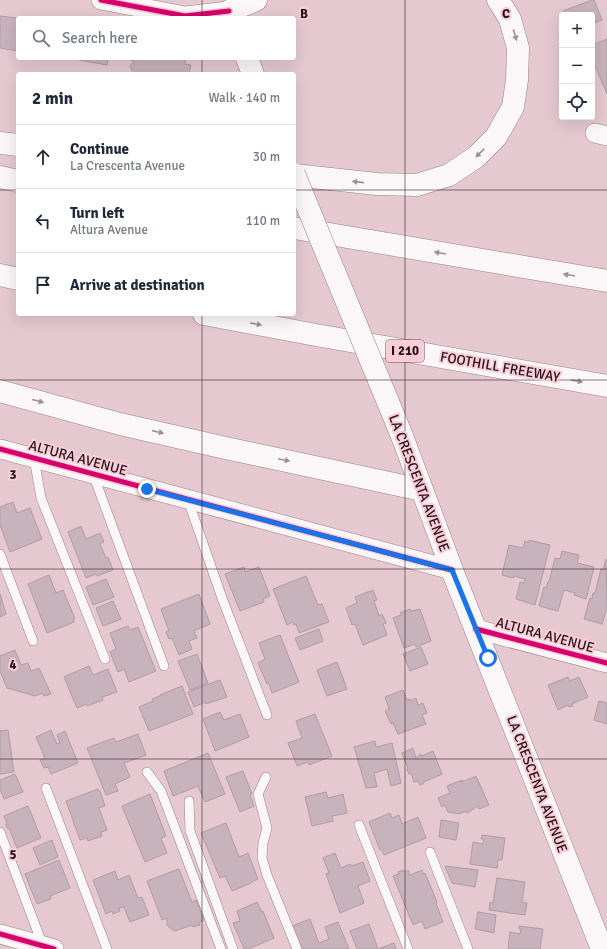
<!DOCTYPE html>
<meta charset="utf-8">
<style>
body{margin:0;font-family:Signika,sans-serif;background:#f2f2f3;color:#1f2937}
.controls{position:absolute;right:12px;top:12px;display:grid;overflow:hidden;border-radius:4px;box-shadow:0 4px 16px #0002}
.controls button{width:36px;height:36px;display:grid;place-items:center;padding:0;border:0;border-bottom:1px solid #e0e1e3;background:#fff;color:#1f2937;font:20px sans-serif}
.stop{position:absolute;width:12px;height:12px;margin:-9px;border:3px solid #1a73e8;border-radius:50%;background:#fff}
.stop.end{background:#1a73e8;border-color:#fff;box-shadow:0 1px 4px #0008}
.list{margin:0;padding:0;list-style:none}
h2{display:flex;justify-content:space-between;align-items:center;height:52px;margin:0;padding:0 16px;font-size:17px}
h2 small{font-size:13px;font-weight:400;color:#747a83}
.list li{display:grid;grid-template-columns:26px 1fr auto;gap:12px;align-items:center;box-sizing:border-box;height:64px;padding:0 16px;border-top:1px solid #e0e1e3}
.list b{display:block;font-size:15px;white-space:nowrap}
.list p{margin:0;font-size:13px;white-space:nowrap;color:#747a83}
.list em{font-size:13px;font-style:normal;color:#747a83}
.icon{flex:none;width:22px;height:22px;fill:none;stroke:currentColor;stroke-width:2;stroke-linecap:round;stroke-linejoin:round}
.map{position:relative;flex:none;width:607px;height:949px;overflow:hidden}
.search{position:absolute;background:#fff;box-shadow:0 4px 16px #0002;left:16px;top:16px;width:280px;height:44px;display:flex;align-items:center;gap:10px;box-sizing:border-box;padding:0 14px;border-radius:4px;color:#747a83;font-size:15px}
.panel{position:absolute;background:#fff;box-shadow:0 4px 16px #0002;left:16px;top:72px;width:280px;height:244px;border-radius:4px}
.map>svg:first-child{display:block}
</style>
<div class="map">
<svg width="607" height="949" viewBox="0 0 607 949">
<rect width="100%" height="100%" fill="#e5c8d0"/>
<!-- building -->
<g fill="#c8b2bc" stroke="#b19ca5">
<polygon points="592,0 594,0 602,20 592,24 592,15 565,15 563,11"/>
<polygon points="0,16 16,18 16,20 18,20 18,51 0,48"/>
<polygon points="607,39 607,94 596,68 592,69 592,45"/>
<polygon points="79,58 108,58 107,65 79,60"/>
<polygon points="124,58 186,58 185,64 191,65 189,74 133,73 130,66 134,61"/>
<polygon points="13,502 17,513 30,508 42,539 10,552 0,525 0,507"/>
<polygon points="81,526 86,539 100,533 104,542 100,544 106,558 108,557 113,570 97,576 96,574 86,578 68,532"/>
<polygon points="529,540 550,545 535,605 516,599 520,582 524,583 525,579 514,576 513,578 502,575 509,545 523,548 525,541 529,543"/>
<polygon points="562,551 579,555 577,563 594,567 586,599 574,595 575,593 564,590 558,611 539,606 544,587 546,588 548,582 549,582 555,558 560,559"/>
<polygon points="606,559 607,607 602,624 584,619 590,598 592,599 593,593 595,593 601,569 603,570"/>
<polygon points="244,567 245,572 259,567 270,596 263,599 264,602 240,611 225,574"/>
<polygon points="49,575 56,593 63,590 75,619 73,620 74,622 47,633 28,584"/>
<polygon points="306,576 318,605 322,604 329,622 299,633 296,624 294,625 293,622 287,625 273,589"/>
<polygon points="106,579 114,597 93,605 86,587"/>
<polygon points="373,590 377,600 374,601 379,616 382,614 386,623 383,624 387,635 363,645 355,624 352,625 346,608 357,603 355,597"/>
<polygon points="0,594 6,614 0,617"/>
<polygon points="199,594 210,624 194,631 197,638 189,641 192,649 179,655 172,638 169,639 166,632 169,631 161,609"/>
<polygon points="113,601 121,619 103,626 96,608"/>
<polygon points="410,609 411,611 420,609 431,641 416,647 415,644 404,648 393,618 401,615 400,613"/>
<polygon points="128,626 130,630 138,627 156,671 129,682 124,669 118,672 110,652 116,649 110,633"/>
<polygon points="319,629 323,641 300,650 295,638"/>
<polygon points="280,635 299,682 272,693 269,684 267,684 258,663 265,659 259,643"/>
<polygon points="421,647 428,664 410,671 403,654"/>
<polygon points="15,650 21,665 28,663 31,671 39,668 51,694 44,696 43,693 35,696 7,688 0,671 0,656"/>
<polygon points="197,654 208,683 190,690 178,661"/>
<polygon points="337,662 347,689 327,696 317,670"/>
<polygon points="89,666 93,675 108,669 117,692 102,697 103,700 87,706 86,704 77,708 64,677"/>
<polygon points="568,677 570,681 579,677 588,697 572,704 573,706 569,707 568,705 558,710 548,685"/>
<polygon points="220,680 227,697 206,704 205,702 194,707 188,692"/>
<polygon points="182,686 193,714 149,731 139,707 153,701 152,699 160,696 160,695"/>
<polygon points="403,690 407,700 410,699 410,701 416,698 418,705 423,703 427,713 422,715 426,724 398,734 393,723 391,724 385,711 389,709 385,697"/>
<polygon points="599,701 607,703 607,724 594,720"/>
<polygon points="220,712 224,720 240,714 249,737 215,751 203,719"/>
<polygon points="315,714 332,756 309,765 308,762 297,766 288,743 302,738 296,721"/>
<polygon points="0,730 0,731 8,730 14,772 0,774"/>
<polygon points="51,730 57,744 60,743 57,735 65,731 78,763 51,774 48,767 44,768 40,760 45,758 36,737"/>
<polygon points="138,734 146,755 124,763 130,777 115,784 118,791 106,795 87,748 114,738 116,742"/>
<polygon points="375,741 376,747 392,743 401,783 391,786 387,769 374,773 377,787 366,788 354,747"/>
<polygon points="413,748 416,758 418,757 418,756 421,754 422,756 433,751 442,774 424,782 424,783 420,785 418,781 414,782 411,773 409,774 407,769 408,769 402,753"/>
<polygon points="208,753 225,794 205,802 198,786 173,796 164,771"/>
<polygon points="243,771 252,794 250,795 254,806 240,812 226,777"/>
<polygon points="15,774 23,792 4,799 0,789 0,780"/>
<polygon points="476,776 489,805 479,809 478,806 467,813 466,811 459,814 448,812 445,805 442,807 438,798 450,793 447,786 462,780 462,782"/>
<polygon points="98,789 98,791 100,791 105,806 99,808 107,830 101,832 102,836 88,841 87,838 80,840 66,801"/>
<polygon points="326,792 328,798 343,794 347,813 332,816 333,821 312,826 305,797"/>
<polygon points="150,794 166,836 161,838 167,853 145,862 122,806"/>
<polygon points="28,806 41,838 17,848 9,828 7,828 6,824 7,823 4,816"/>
<polygon points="390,813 392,818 399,815 402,824 418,817 426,838 384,855 382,850 380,850 369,822"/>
<polygon points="441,820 459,823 456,840 439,837"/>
<polygon points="226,823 239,857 248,853 258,879 251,882 251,883 232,891 225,876 220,878 201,833"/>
<polygon points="482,835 505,838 502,860 498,860 497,868 470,864 473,842 483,844 484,839 481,839"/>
<polygon points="52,840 58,857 40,865 33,848"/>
<polygon points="335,853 341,868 350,864 351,866 363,862 370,881 358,886 364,903 340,913 326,874 329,873 323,858"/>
<polygon points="59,860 70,888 50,896 51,899 37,904 25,874"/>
<polygon points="445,866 478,870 475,887 452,883"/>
<polygon points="179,869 192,902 196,900 204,920 199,923 200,925 193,927 192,925 175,931 171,929 167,925 167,918 162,920 147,881"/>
<polygon points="403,870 404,872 408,870 410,875 422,870 423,874 425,873 437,902 436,903 443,922 425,929 422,921 413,925 393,876 399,874 398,872"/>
<polygon points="115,871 118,880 129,875 138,898 142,897 149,915 130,922 124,907 119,908 120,911 113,914 112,911 106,914 93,880"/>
<polygon points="497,878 525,882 522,902 527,903 525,915 489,910 490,902 493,903"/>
<polygon points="257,902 262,912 263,911 274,938 249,949 244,949 233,923 240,921 237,911"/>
<polygon points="478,912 496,915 494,933 475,929"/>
<polygon points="310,919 319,943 329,939 325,927 338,922 349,949 302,949 292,926"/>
<polygon points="369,924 378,949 357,949 350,931"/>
<polygon points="519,926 543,929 540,949 508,949 510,932 520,934 521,929 519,929"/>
<polygon points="394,943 396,949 378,949"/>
</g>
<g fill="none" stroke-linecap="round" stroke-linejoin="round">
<!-- service casing -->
<g stroke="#988288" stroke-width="10">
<g id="service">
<polyline points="34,458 41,498 105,659"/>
<polyline points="93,474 164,666"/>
<polyline points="188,500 222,598 267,715"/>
<polyline points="0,554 33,641"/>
<polyline points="147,772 161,791 221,949"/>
<polyline points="266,777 258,794 267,828 263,843 262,858 267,875 297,949"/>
<polyline points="46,788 107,949"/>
<polyline points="189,801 190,831 233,949"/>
<polyline points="359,825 408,949"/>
<polyline points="0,832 43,946"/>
<polyline points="430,852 468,949"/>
</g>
</g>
<!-- minor casing -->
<g stroke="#988288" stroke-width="20">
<g id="minor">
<polyline points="101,0 185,16 229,11"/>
<polyline points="595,133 607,136"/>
<polyline points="0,449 452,570"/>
<polyline points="476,629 607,663"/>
<polyline points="0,934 54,949"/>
</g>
</g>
<!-- secondary casing -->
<g stroke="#988288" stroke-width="23">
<g id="secondary">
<polyline points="247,58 253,74"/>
<polyline points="402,436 452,570 602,949"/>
</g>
</g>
<!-- motorway casing -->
<g stroke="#988288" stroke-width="23">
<g id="motorway">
<polyline points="229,11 256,0"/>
<polyline points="0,143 18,145"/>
<polyline points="294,175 377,184 417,185 449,175 476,157 496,137 513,107 517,80 518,48 510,19 498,0"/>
<polyline points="0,177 18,181"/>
<polyline points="294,228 607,281"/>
<polyline points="0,275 18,279"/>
<polyline points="204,314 316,335 607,386"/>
<polyline points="0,391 120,424 221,447 422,490"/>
</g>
</g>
<!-- service -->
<use href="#service" stroke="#fbf7f8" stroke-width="9"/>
<!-- minor -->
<use href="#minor" stroke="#fbf7f8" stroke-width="19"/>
<!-- secondary -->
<use href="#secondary" stroke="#fbf7f8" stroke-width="22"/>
<!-- motorway -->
<use href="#motorway" stroke="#fbf7f8" stroke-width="22"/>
<!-- secondary-bridge casing -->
<g stroke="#988288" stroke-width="23" stroke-linecap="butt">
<polyline id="secondary-bridge" points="294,174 402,436"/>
</g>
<!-- secondary-bridge -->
<use href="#secondary-bridge" stroke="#fbf7f8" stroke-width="22"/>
<!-- cycleway casing -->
<g stroke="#f8ccd8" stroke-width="8">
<g id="cycleway">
<polyline points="101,0 185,16 229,11"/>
<polyline points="0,449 452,570"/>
<polyline points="476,629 607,663"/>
<polyline points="0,934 54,949"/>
</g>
</g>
<!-- cycleway -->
<use href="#cycleway" stroke="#d6006c" stroke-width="5"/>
</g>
<!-- one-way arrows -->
<defs><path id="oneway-solid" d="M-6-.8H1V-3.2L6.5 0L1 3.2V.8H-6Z"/></defs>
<g fill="#9b9094">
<use href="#oneway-solid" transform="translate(515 35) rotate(74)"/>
<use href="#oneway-solid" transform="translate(480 153) rotate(136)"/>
<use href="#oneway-solid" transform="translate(358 182) rotate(-174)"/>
<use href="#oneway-solid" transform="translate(440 253) rotate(-170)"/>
<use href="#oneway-solid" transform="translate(569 275) rotate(-170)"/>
<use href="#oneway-solid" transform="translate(256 324) rotate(11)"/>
<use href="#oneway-solid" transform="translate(577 381) rotate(10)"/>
<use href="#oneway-solid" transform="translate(38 401) rotate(15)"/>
<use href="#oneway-solid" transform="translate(158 432) rotate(13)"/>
<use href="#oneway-solid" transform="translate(284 460) rotate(12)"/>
</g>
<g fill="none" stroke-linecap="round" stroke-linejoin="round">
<!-- route -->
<polyline stroke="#1a73e8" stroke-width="5" points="147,489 452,570 488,658"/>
</g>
<!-- grid -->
<path fill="none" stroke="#261319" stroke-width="1" stroke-opacity="0.55" d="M202,0V18M405,0V949M202,58V74M0,190H18M294,190H607M202,314V949M0,380H607M0,569H607M0,759H607"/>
<g text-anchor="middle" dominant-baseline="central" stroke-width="4" stroke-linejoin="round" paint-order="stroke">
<!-- shield labels -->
<rect fill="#f8ccd8" stroke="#654a52" stroke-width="1" x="386" y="340" width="38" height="22" rx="3"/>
<g font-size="13" font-weight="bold" fill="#261319">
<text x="405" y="351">I 210</text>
</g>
<!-- street labels -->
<g font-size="14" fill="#261319" stroke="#f8ccd8">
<text transform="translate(500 367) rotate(10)">FOOTHILL FREEWAY</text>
<text transform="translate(78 458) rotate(15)">ALTURA AVENUE</text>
<text transform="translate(419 483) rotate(69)">LA CRESCENTA AVENUE</text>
<text transform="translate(545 635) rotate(15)">ALTURA AVENUE</text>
<text transform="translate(537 784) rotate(69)">LA CRESCENTA AVENUE</text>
</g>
</g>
<g font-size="13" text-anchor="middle" font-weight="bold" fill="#261319" stroke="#f8ccd8" stroke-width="4" stroke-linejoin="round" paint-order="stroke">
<text x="304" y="18">B</text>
<text x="506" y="18">C</text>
<text x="13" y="479">3</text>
<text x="13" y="669">4</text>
<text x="13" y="859">5</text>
</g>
</svg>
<div class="controls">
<button>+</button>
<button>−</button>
<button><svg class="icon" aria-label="locate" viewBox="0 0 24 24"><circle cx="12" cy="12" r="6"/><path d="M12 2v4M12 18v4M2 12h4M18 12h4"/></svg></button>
</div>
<div class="stop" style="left:488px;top:658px"></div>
<div class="stop end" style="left:147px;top:489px"></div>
<div class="search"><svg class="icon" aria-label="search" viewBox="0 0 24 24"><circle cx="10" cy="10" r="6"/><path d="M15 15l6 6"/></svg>Search here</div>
<section class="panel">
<h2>2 min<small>Walk · 140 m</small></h2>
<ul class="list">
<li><svg class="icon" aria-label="ahead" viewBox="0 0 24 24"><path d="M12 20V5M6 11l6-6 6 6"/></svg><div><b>Continue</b><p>La Crescenta Avenue</p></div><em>30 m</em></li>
<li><svg class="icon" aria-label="left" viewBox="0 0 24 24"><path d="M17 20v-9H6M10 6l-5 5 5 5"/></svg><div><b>Turn left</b><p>Altura Avenue</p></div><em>110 m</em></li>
<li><svg class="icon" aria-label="arrive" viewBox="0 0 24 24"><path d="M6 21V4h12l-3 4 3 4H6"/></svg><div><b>Arrive at destination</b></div></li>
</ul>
</section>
</div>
